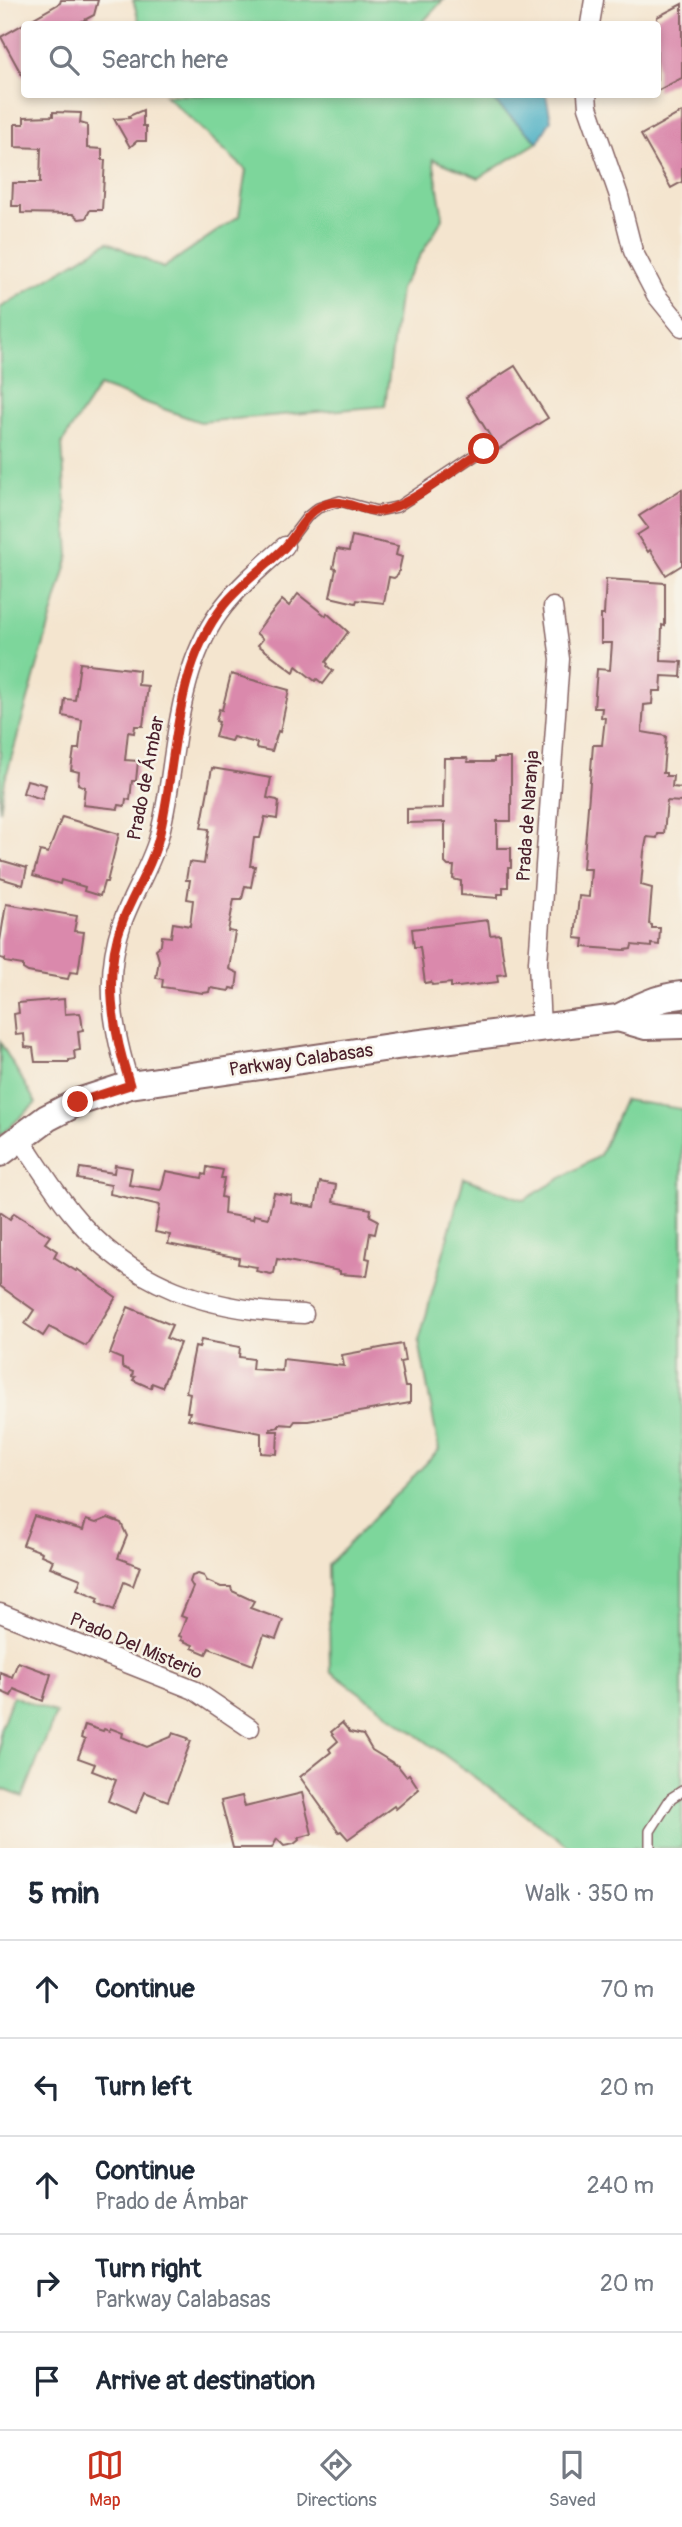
<!DOCTYPE html>
<meta charset="utf-8">
<style>
body{margin:0;font-family:Pangolin,sans-serif;background:#f2f2f3;color:#1f2937}
.stop{position:absolute;width:21px;height:21px;margin:-16px;border:5px solid #c8321e;border-radius:50%;background:#fff}
.stop.end{background:#c8321e;border-color:#fff;box-shadow:0 2px 7px #0008}
.list{margin:0;padding:0;list-style:none}
h2{display:flex;justify-content:space-between;align-items:center;height:91px;margin:0;padding:0 28px;font-size:30px}
h2 small{font-size:23px;font-weight:400;color:#747a83}
.list li{display:grid;grid-template-columns:46px 1fr auto;gap:21px;align-items:center;box-sizing:border-box;height:98px;padding:0 28px;border-top:2px solid #e0e1e3}
.list b{display:block;font-size:26px;white-space:nowrap}
.list p{margin:0;font-size:23px;white-space:nowrap;color:#747a83}
.list em{font-size:23px;font-style:normal;color:#747a83}
.icon{flex:none;width:38px;height:38px;fill:none;stroke:currentColor;stroke-width:2;stroke-linecap:round;stroke-linejoin:round}
.map{position:relative;flex:none;width:682px;height:1848px;overflow:hidden}
.search{position:absolute;background:#fff;box-shadow:0 4px 10px #0003;left:21px;right:21px;top:21px;height:77px;display:flex;align-items:center;gap:18px;box-sizing:border-box;padding:0 24px;border-radius:7px;color:#747a83;font-size:26px}
.sheet{height:581px;background:#fff}
nav{display:flex;justify-content:space-around;align-items:center;box-sizing:border-box;height:98px;border-top:2px solid #e0e1e3;background:#fff;font-size:19px;color:#747a83}
nav a{display:grid;justify-items:center;gap:4px}
nav .on{color:#c8321e}
.map>svg:first-child{display:block}
</style>
<div class="map">
<svg width="682" height="1848" viewBox="0 0 682 1848">
<rect width="100%" height="100%" fill="#f7f3e8"/>
<filter id="ink" filterUnits="userSpaceOnUse"><feTurbulence type="fractalNoise" baseFrequency=".0143" numOctaves="2"/><feDisplacementMap in="SourceGraphic" scale="14" xChannelSelector="R" yChannelSelector="G"/><feConvolveMatrix kernelMatrix="1 2 1 2 8 2 1 2 1" color-interpolation-filters="sRGB"/></filter>
<filter id="wash" filterUnits="userSpaceOnUse"><feTurbulence type="fractalNoise" baseFrequency=".00686" numOctaves="4" result="noise"/><feDisplacementMap in="SourceGraphic" scale="28" xChannelSelector="R" yChannelSelector="G"/><feGaussianBlur stdDeviation="1.57" result="paint"/><feColorMatrix in="noise" values="0 0 0 0 0 0 0 0 0 0 0 0 0 0 0 0 0 1.4 0 .05"/><feComposite in="paint" operator="in"/></filter>
<g filter="url(#wash)">
<rect width="100%" height="100%" fill="#f4e5cf"/>
<!-- green -->
<g fill="#7dd69b" stroke="#647a63" stroke-width="2">
<polygon points="133,0 443,0 421,24 140,24"/>
<polygon points="165,95 487,95 538,142 479,178 433,159 443,218 400,289 385,406 200,422 99,386 62,443 69,556 5,780 0,811 0,308 108,242 163,268 239,216 246,170"/>
<polygon points="0,1042 36,1103 0,1136"/>
<polygon points="624,1100 682,1109 682,1848 571,1848 330,1671 328,1565 439,1450 419,1341 464,1178 524,1200 600,1155"/>
<polygon points="13,1696 56,1713 23,1797 0,1788 0,1730"/>
</g>
<!-- water -->
<polygon fill="#44adc3" stroke="#476677" stroke-width="2" points="487,95 546,95 551,120 538,142"/>
<g id="blocks">
<!-- building -->
<g fill="#da89ac">
<polygon points="61,0 98,0 94,15 77,24 24,24 24,79 1,37 60,3"/>
<polygon points="682,4 682,78 657,91 657,17"/>
<polygon points="143,110 143,126 146,126 146,141 137,141 130,147 114,119 130,118 129,116"/>
<polygon points="53,112 81,113 80,123 87,125 87,148 102,149 102,160 105,160 102,210 90,210 86,218 79,219 73,214 21,213 21,206 12,206 13,183 40,183 41,148 15,147 15,124 24,124 24,117 53,116"/>
<polygon points="682,112 682,182 671,188 641,135"/>
<polygon points="515,366 548,418 498,449 466,397"/>
<polygon points="682,489 682,565 666,575 650,550 648,552 637,535 648,528 639,516"/>
<polygon points="352,536 398,546 396,555 402,557 398,575 394,578 389,577 384,603 357,600 356,603 330,597 336,569 333,568 337,549 349,551"/>
<polygon points="606,579 665,583 665,626 662,625 661,661 682,662 681,677 662,676 661,691 653,691 652,704 644,705 642,732 666,736 663,773 666,773 666,776 673,776 672,787 682,788 682,802 667,801 664,834 658,834 657,838 647,837 644,852 641,885 652,888 649,924 652,925 652,928 660,928 659,945 651,944 651,947 632,945 631,949 625,950 583,947 584,939 575,938 579,896 589,897 591,869 583,869 593,745 602,745 605,718 601,717 602,708 594,708 597,669 610,670 612,643 601,643 601,615 604,615"/>
<polygon points="298,594 326,616 327,613 348,632 326,662 328,664 327,666 333,671 323,684 317,679 315,681 296,666 294,672 258,645 263,639 256,633 267,618 282,600 289,606"/>
<polygon points="80,663 139,670 138,685 148,686 143,726 135,726 134,733 128,732 125,760 138,761 136,781 132,781 130,800 126,799 125,806 119,805 118,809 83,805 85,787 78,784 79,772 71,770 74,749 79,749 82,720 63,716 65,699 75,700"/>
<polygon points="231,674 289,690 280,732 278,731 272,751 256,748 257,743 233,737 231,741 215,737 219,722 216,721 219,709 222,710"/>
<polygon points="444,758 467,758 468,762 494,762 494,758 511,758 511,821 497,821 497,848 511,848 511,868 508,868 508,887 503,887 503,894 498,894 498,898 461,895 461,881 453,879 454,866 448,866 445,863 445,822 407,823 407,809 443,808"/>
<polygon points="212,768 271,778 267,798 277,800 279,802 277,819 265,817 260,838 254,838 250,866 255,866 251,887 245,886 242,899 234,899 228,931 235,932 229,969 238,973 236,989 230,988 229,991 210,988 209,992 203,993 162,987 163,979 156,978 159,960 156,949 161,945 162,936 171,937 173,923 190,926 193,900 187,899 190,880 186,880 189,862 204,864 209,829 201,828"/>
<polygon points="27,780 46,785 42,799 23,793"/>
<polygon points="62,817 119,834 107,882 104,882 100,896 84,891 85,887 61,880 60,884 33,876 40,851 48,853"/>
<polygon points="0,860 27,868 23,885 0,878"/>
<polygon points="6,904 77,916 74,931 84,932 78,973 70,972 68,979 28,972 23,969 23,965 5,962 5,959 0,958 0,941"/>
<polygon points="488,920 490,935 500,934 502,950 506,974 497,975 498,982 458,987 451,987 451,983 432,985 431,982 425,983 420,947 414,947 412,929"/>
<polygon points="64,999 65,1014 80,1013 81,1016 83,1030 78,1031 80,1050 74,1051 75,1059 69,1060 69,1062 35,1062 33,1048 25,1047 24,1034 16,1035 14,1014 19,1013 18,1003"/>
<polygon points="115,1165 132,1168 129,1185 161,1190 166,1171 202,1178 203,1174 206,1175 207,1167 223,1170 221,1178 224,1178 221,1197 225,1198 224,1214 253,1219 254,1215 268,1218 274,1193 292,1196 291,1203 315,1207 320,1182 336,1185 333,1202 371,1209 370,1216 378,1220 375,1234 370,1233 366,1258 370,1259 367,1276 340,1274 340,1271 277,1259 274,1273 271,1274 256,1271 257,1267 238,1264 239,1258 168,1244 170,1235 155,1232 160,1205 110,1194 111,1185 78,1179 80,1168 114,1173"/>
<polygon points="0,1212 10,1219 14,1213 50,1236 45,1243 57,1251 54,1257 76,1271 77,1269 116,1297 86,1346 49,1327 43,1336 25,1324 34,1310 0,1286"/>
<polygon points="128,1307 172,1325 166,1338 180,1343 162,1387 152,1383 151,1388 133,1380 135,1377 132,1376 133,1372 122,1367 122,1359 110,1354"/>
<polygon points="201,1340 240,1347 239,1357 253,1359 252,1369 282,1371 283,1359 344,1366 342,1355 402,1344 405,1361 400,1362 405,1387 410,1387 410,1403 308,1421 295,1421 292,1425 279,1424 279,1427 270,1429 270,1431 278,1431 277,1454 261,1453 261,1433 188,1419 190,1412 187,1412 190,1393 186,1392 195,1347 199,1348"/>
<polygon points="34,1516 83,1530 86,1520 96,1523 108,1518 121,1523 127,1536 118,1558 140,1566 133,1586 124,1582 114,1610 97,1603 99,1598 77,1589 81,1579 50,1567 53,1560 41,1555 42,1552 23,1545"/>
<polygon points="198,1574 204,1576 207,1581 221,1587 231,1587 232,1591 254,1601 250,1608 283,1620 276,1639 264,1635 253,1665 209,1648 206,1654 192,1648 193,1645 181,1640 182,1637 179,1636 186,1618 181,1616 193,1587 190,1582 192,1576"/>
<polygon points="18,1662 51,1674 43,1701 14,1689 11,1696 0,1691 0,1672 12,1677"/>
<polygon points="342,1723 350,1732 363,1735 372,1750 398,1766 406,1776 409,1774 419,1789 396,1809 394,1806 348,1839 341,1831 339,1832 300,1777 331,1752 329,1749 338,1741 331,1732"/>
<polygon points="85,1725 103,1731 104,1729 109,1731 110,1728 123,1733 122,1737 147,1747 171,1737 173,1733 188,1738 187,1740 191,1741 168,1801 145,1792 136,1813 108,1801 116,1780 92,1771 95,1764 78,1758 85,1740 81,1738"/>
<polygon points="302,1793 312,1834 298,1838 299,1840 294,1844 284,1846 277,1839 272,1848 233,1848 221,1801 242,1796 245,1807"/>
</g>
</g>
</g>
<g filter="url(#ink)">
<use href="#blocks" fill-opacity="0" stroke="#866464" stroke-width="2"/>
<g fill="none" stroke-linecap="round" stroke-linejoin="round">
<!-- lane casing -->
<g stroke="#866464" stroke-width="12">
<g id="lane">
<polyline points="285,546 307,517 318,508 340,501 377,511 397,507 484,449"/>
<polyline points="650,1848 650,1831 671,1798 682,1791"/>
</g>
</g>
<!-- street casing -->
<g stroke="#866464" stroke-width="21">
<g id="street">
<polyline points="590,24 594,0"/>
<polyline points="587,94 588,107 619,196 633,251 656,295 682,327"/>
<polyline points="541,1029 538,962 560,659 553,607"/>
<path d="M130,1085C113,1031 103,979 122,923C132,895 149,869 158,840C167,809 170,777 175,745C182,697 193,645 224,606C242,583 264,565 285,546"/>
<path d="M19,1137C36,1162 52,1188 71,1212C132,1288 210,1311 304,1314"/>
<polyline points="0,1613 194,1690 250,1728"/>
</g>
</g>
<!-- secondary casing -->
<g stroke="#866464" stroke-width="30">
<g id="secondary">
<polyline points="618,1018 646,1026 682,1025"/>
<path d="M0,1153L47,1118L78,1102L130,1085L397,1046L618,1018C639,1007 658,997 682,995"/>
</g>
</g>
<!-- lane -->
<use href="#lane" stroke="#fff" stroke-width="9"/>
<!-- street -->
<use href="#street" stroke="#fff" stroke-width="18"/>
<!-- secondary -->
<use href="#secondary" stroke="#fff" stroke-width="26"/>
</g>
</g>
<g fill="none" stroke-linecap="round" stroke-linejoin="round" filter="url(#ink)">
<!-- route -->
<path stroke="#c8321e" stroke-width="9" d="M78,1102L130,1085C113,1032 102,974 123,920C134,892 152,866 159,837C178,760 172,671 224,605C242,583 265,567 285,547C296,535 302,520 315,510C341,491 356,513 381,511C409,507 459,466 484,449"/>
</g>
<g text-anchor="middle" dominant-baseline="central" stroke-width="5" stroke-linejoin="round" paint-order="stroke">
<!-- street labels -->
<g font-size="19" fill="#4a1f2b" stroke="#f7f3e8">
<text transform="translate(146 778) rotate(-79)">Prado de Ámbar</text>
<text transform="translate(528 816) rotate(-86)">Prada de Naranja</text>
<text transform="translate(301 1060) rotate(-8)">Parkway Calabasas</text>
<text transform="translate(136 1646) rotate(23)">Prado Del Misterio</text>
</g>
</g>
</svg>
<div class="stop" style="left:484px;top:449px"></div>
<div class="stop end" style="left:78px;top:1102px"></div>
<div class="search"><svg class="icon" aria-label="search" viewBox="0 0 24 24"><circle cx="10" cy="10" r="6"/><path d="M15 15l6 6"/></svg>Search here</div>
</div>
<section class="sheet">
<h2>5 min<small>Walk · 350 m</small></h2>
<ul class="list">
<li><svg class="icon" aria-label="ahead" viewBox="0 0 24 24"><path d="M12 20V5M6 11l6-6 6 6"/></svg><div><b>Continue</b></div><em>70 m</em></li>
<li><svg class="icon" aria-label="left" viewBox="0 0 24 24"><path d="M17 20v-9H6M10 6l-5 5 5 5"/></svg><div><b>Turn left</b></div><em>20 m</em></li>
<li><svg class="icon" aria-label="ahead" viewBox="0 0 24 24"><path d="M12 20V5M6 11l6-6 6 6"/></svg><div><b>Continue</b><p>Prado de Ámbar</p></div><em>240 m</em></li>
<li><svg class="icon" aria-label="right" viewBox="0 0 24 24"><path d="M7 20v-9h11M14 6l5 5-5 5"/></svg><div><b>Turn right</b><p>Parkway Calabasas</p></div><em>20 m</em></li>
<li><svg class="icon" aria-label="arrive" viewBox="0 0 24 24"><path d="M6 21V4h12l-3 4 3 4H6"/></svg><div><b>Arrive at destination</b></div></li>
</ul>
</section>
<nav>
<a class="on"><svg class="icon" aria-label="map" viewBox="0 0 24 24"><path d="M3 6l6-2 6 2 6-2v14l-6 2-6-2-6 2zM9 4v14M15 6v14"/></svg>Map</a>
<a><svg class="icon" aria-label="directions" viewBox="0 0 24 24"><path d="M12 3l9 9-9 9-9-9zM9 14v-3h6M13 9l2 2-2 2"/></svg>Directions</a>
<a><svg class="icon" aria-label="saved" viewBox="0 0 24 24"><path d="M7 4h10v16l-5-4-5 4z"/></svg>Saved</a>
</nav>
